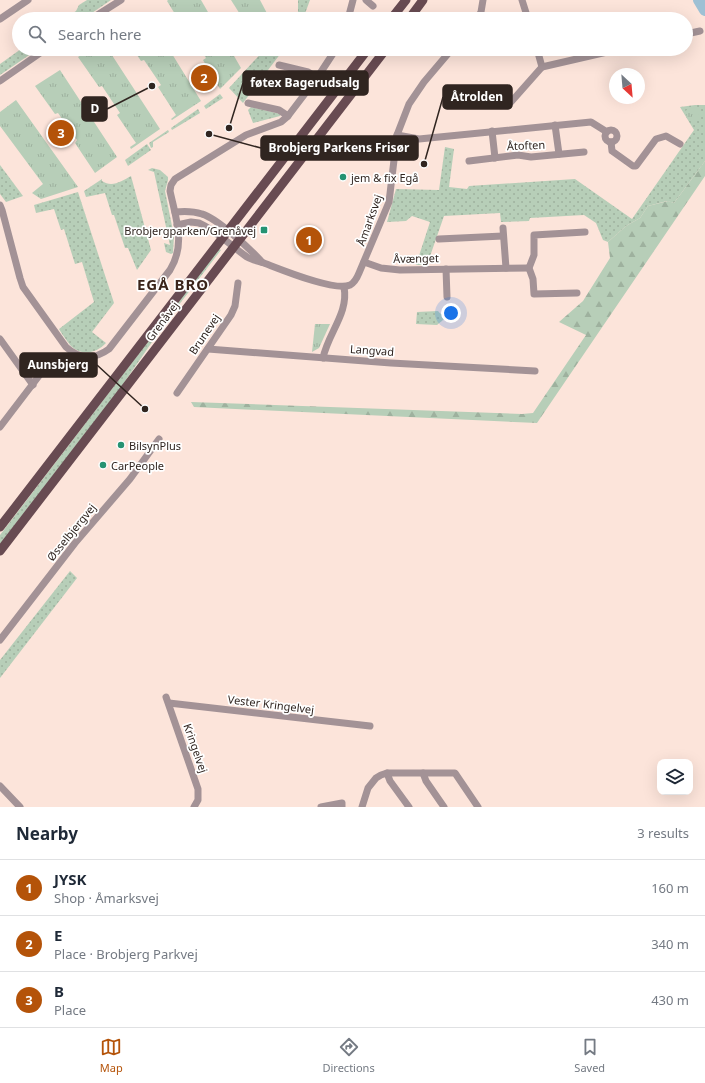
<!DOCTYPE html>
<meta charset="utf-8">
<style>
body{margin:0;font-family:"Noto Sans",sans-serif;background:#f2f2f3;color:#1f2937}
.controls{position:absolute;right:12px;bottom:12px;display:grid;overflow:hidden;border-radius:8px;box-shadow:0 4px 16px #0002}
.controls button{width:36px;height:36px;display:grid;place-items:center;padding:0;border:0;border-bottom:1px solid #e0e1e3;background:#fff;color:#1f2937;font:20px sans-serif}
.compass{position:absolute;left:609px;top:68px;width:36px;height:36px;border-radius:50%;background:#fff;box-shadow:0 4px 16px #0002;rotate:154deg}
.you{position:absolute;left:451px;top:313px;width:14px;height:14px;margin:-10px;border:3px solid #fff;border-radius:50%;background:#1a73e8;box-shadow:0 0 0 6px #1a73e833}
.badge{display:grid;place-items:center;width:26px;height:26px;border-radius:50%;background:#b45309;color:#fff;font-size:13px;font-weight:700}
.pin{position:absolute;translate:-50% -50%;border:2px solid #fff;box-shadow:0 1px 4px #0006}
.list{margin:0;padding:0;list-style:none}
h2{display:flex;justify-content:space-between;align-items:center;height:52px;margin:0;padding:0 16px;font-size:17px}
h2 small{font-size:13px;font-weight:400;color:#747a83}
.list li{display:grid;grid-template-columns:26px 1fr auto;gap:12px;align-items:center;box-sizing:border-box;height:56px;padding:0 16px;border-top:1px solid #e0e1e3}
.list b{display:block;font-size:15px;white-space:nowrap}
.list p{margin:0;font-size:13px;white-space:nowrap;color:#747a83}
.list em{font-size:13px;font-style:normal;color:#747a83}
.icon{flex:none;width:22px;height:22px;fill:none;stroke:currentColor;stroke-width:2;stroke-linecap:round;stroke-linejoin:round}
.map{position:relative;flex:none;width:705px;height:807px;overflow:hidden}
.search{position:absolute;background:#fff;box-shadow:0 4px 16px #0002;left:12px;right:12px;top:12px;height:44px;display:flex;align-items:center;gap:10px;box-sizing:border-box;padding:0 14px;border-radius:22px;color:#747a83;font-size:15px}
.sheet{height:220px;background:#fff}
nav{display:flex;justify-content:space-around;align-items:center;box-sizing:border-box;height:56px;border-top:1px solid #e0e1e3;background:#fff;font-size:11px;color:#747a83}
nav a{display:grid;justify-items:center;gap:2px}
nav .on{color:#b45309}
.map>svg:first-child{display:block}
</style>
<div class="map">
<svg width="705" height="807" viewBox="0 0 705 807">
<defs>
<pattern id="grass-dots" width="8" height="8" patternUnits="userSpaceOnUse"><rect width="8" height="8" fill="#b7ceb8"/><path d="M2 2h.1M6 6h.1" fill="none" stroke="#9eb19e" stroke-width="1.8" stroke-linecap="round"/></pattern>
<pattern id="forest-firs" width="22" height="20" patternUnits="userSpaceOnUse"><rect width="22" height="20" fill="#b7ceb8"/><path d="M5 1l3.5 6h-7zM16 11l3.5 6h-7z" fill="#9eb19e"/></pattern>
<pattern id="park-tufts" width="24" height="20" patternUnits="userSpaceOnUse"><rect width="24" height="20" fill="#b7ceb8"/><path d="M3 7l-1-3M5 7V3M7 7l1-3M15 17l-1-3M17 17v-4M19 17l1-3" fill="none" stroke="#9eb19e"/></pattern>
</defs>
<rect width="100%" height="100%" fill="#fce4da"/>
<!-- grass -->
<g fill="url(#grass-dots)">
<polygon points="87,0 111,0 83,19 64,19 76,11 79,5"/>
<polygon points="298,0 310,0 303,19 293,19 298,13"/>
<polygon points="21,49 38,49 0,75 0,64"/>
<polygon points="265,49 284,49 243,103 229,88"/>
<polygon points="220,94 223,98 206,109 204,106"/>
<polygon points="695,105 705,105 705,161 674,203 667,201 648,206 640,218 626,226 608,242 603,240 596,223 584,215 530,218 529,221 501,222 500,213 444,216 427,265 416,265 430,222 412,216 406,221 387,222 396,189 439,190 445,147 454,149 449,187 467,189 469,186 575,179 632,219 694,130 680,107"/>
<polygon points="251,107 281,114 280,116 253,123 248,110"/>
<polygon points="198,109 200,113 172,130 171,128"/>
<polygon points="168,130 169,132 153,142 153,147 151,148 149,143"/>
<polygon points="147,144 151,150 128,166 125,160"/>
<polygon points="0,165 23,196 6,202 0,194"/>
<polygon points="152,168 160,170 168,177 168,180 165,191 174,236 173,253 171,254 166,252 164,243 170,245 154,172 148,170"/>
<path d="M131,176L151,250L137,270L128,248H125L114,215H112L105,193L86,197L84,191L102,179V181C112,188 122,181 131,176Z"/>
<path d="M78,192L114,303L92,332L106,343C96,354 80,356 70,345C66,340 62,334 59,329L94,302L82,262L75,264L64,229L61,230L54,209L36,213L34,205Z"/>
<polygon points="219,249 221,250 168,319 121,387 0,544 0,535"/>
<path d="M438,311C444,319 450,314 457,314L458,320H443L437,325L416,324L417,312Z"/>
<polygon points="70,571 77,578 0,678 0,660"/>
</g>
<!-- forest -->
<polygon fill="url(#forest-firs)" points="705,161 705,176 537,423 194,407 191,402 522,414 533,413 586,335 559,322 583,301 610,258 608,242 626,226 640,218 648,206 668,201 674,203"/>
<!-- park -->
<g fill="url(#park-tufts)">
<polygon points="168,0 201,0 212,19 178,19 167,1"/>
<polygon points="231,0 260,0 270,19 243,19"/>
<polygon points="90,49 108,49 160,129 131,149 130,147 136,143 117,115 120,113 102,86 99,87 78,57"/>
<polygon points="133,49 169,49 201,101 172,120 171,119 176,115 158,87 161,85 144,60 141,61"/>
<polygon points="200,49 230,49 241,68 220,89 203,60 206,58"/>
<polygon points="60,70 117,157 95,173 75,143 77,140 58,113 55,114 35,86"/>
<polygon points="16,100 78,187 41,199 32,193 43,184 0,126 0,112"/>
<polygon points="691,107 700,107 700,113 693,124 684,112"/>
<polygon points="315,324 330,324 319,348 312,352"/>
</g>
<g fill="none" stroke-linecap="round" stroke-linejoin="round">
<!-- river -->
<polyline stroke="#9ec0d4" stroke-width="12" points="699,0 705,10"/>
<!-- minor -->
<g stroke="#a39296" stroke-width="7">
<polyline points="366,0 373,6"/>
<polyline points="522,0 528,19"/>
<polyline points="0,19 28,0"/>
<polyline points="91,19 121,0"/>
<polyline points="348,19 353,0"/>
<polyline points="477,19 481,12 483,0"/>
<polyline points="686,34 700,31"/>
<polyline points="537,49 542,67 620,49"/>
<polyline points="279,65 308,72 317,78"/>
<polyline points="0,81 46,49"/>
<polyline points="511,102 542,67"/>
<polyline points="248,103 279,110 288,116"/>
<polyline points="555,125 559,154"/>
<circle cx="611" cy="136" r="6"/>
<polyline points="492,131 495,158"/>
<polyline points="397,135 419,139 591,122 607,132"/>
<polyline points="611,142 612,151 633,166 636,166 656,139 666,136 680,144"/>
<polyline points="469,161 518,155 531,157 584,152"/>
<path d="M0,205L2,210L20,278L23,287L66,347C79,359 94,360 109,349L170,270C186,244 176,219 170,191L171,185L175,179L246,135L281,122L288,116L317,78L336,49"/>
<path d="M175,212C184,211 193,211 202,214C217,218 251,250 262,262"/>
<path d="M177,225L191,222L199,223C217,231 231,246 247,257C252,260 258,261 264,263C280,269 335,292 350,285C354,283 357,278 359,273L389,202L397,135L409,104L424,82L452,49"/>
<polyline points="503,228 506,268"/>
<polyline points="439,239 503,236"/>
<polyline points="364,262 381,268 400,270 529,268"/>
<polyline points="446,269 447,297"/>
<polyline points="577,293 534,294 533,279 529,268 534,255 534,235 585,232"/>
<polyline points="0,339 33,385"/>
<polyline points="208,349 391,363 535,371"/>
<path d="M323,358C328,333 349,313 344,287"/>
<polyline points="177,393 231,315 235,306 238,283"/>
<polyline points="0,427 45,368"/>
<polyline points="0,640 75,543 130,479 159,439"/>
<polyline points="166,697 198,789 198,800 194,807"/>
<polyline points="169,703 370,726"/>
<polyline points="387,773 390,781 409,807"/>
<polyline points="423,773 426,781 444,807"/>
<polyline points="0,786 20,807"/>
<polyline points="321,807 342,803 342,807"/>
<polyline points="362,807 368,788 376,778 381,775 387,773 455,773 478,807"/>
</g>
<!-- major -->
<g stroke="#684b52" stroke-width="9">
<polyline points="391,19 406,0"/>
<polyline points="409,19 423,0"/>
<polyline points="0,527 368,49"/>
<polyline points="0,551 386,49"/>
</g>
</g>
<!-- markers -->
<g fill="#259373" stroke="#fff" stroke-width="1.5">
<circle cx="343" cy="177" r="4"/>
<rect x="260" y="226" width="8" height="8" rx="2"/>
<circle cx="121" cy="445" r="4"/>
<circle cx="103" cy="465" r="4"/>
</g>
<g text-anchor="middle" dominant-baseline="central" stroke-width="3.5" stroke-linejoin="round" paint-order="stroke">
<!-- street labels -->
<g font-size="11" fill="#302520" stroke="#fff">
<text transform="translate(526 145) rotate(-2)">Åtoften</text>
<text transform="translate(369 220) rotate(-70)">Åmarksvej</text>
<text transform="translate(416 258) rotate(-1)">Åvænget</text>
<text transform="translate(162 321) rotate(-53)">Grenåvej</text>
<text transform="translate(204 334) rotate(-56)">Brunevej</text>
<text transform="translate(372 350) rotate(4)">Langvad</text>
<text transform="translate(71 532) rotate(-51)">Øsselbjergvej</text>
<text transform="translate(271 704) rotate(7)">Vester Kringelvej</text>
<text transform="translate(196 748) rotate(71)">Kringelvej</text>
</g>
<!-- poi labels -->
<g font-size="11" fill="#302520" stroke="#fff" text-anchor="start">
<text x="351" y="177">jem &amp; fix Egå</text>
<text x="256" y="230" text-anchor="end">Brobjergparken/Grenåvej</text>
<text x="129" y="445">BilsynPlus</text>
<text x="111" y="465">CarPeople</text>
</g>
<!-- district labels -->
<g font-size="15" font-weight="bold" letter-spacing="1" fill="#3a241a" stroke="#fff">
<text x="173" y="284">EGÅ BRO</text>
</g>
</g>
<!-- callouts -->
<path fill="none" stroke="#302520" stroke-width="1.5" d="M229 128L243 83M424 164L443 97M152 86L107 109M209 134L261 148M145 409L97 365"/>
<g fill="#302520" stroke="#fff" stroke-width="1.5">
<circle cx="229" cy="128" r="4"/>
<circle cx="424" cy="164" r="4"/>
<circle cx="152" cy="86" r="4"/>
<circle cx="209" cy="134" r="4"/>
<circle cx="145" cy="409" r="4"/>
</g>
<g fill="#302520" stroke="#302520" stroke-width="1.5">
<rect x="243" y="71" width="125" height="24" rx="4"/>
<rect x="443" y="85" width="69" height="24" rx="4"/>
<rect x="82" y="97" width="25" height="24" rx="4"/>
<rect x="261" y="136" width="157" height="24" rx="4"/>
<rect x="20" y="353" width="77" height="24" rx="4"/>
</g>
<g font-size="12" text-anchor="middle" font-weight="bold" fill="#fff">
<text x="305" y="87">føtex Bagerudsalg</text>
<text x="477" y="101">Åtrolden</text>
<text x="95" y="113">D</text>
<text x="339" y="152">Brobjerg Parkens Frisør</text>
<text x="58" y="369">Aunsbjerg</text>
</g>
</svg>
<div class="controls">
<button><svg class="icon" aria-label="layers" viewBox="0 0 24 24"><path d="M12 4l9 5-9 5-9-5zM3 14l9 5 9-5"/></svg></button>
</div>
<svg class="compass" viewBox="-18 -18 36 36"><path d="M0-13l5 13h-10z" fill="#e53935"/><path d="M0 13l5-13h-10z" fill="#747a83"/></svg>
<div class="you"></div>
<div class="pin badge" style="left:309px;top:240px">1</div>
<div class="pin badge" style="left:204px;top:78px">2</div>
<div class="pin badge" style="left:61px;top:133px">3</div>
<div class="search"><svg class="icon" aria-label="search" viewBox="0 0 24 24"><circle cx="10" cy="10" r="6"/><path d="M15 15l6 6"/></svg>Search here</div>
</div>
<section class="sheet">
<h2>Nearby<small>3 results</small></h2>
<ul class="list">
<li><span class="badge">1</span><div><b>JYSK</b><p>Shop · Åmarksvej</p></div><em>160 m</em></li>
<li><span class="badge">2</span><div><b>E</b><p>Place · Brobjerg Parkvej</p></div><em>340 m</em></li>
<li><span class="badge">3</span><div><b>B</b><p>Place</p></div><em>430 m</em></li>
</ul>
</section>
<nav>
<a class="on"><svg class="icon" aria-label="map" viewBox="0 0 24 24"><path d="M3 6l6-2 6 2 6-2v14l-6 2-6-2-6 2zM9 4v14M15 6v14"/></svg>Map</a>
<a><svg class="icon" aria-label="directions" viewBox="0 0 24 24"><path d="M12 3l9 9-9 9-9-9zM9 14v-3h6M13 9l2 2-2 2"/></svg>Directions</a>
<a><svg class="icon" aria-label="saved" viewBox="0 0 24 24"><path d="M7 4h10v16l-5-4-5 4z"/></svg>Saved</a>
</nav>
